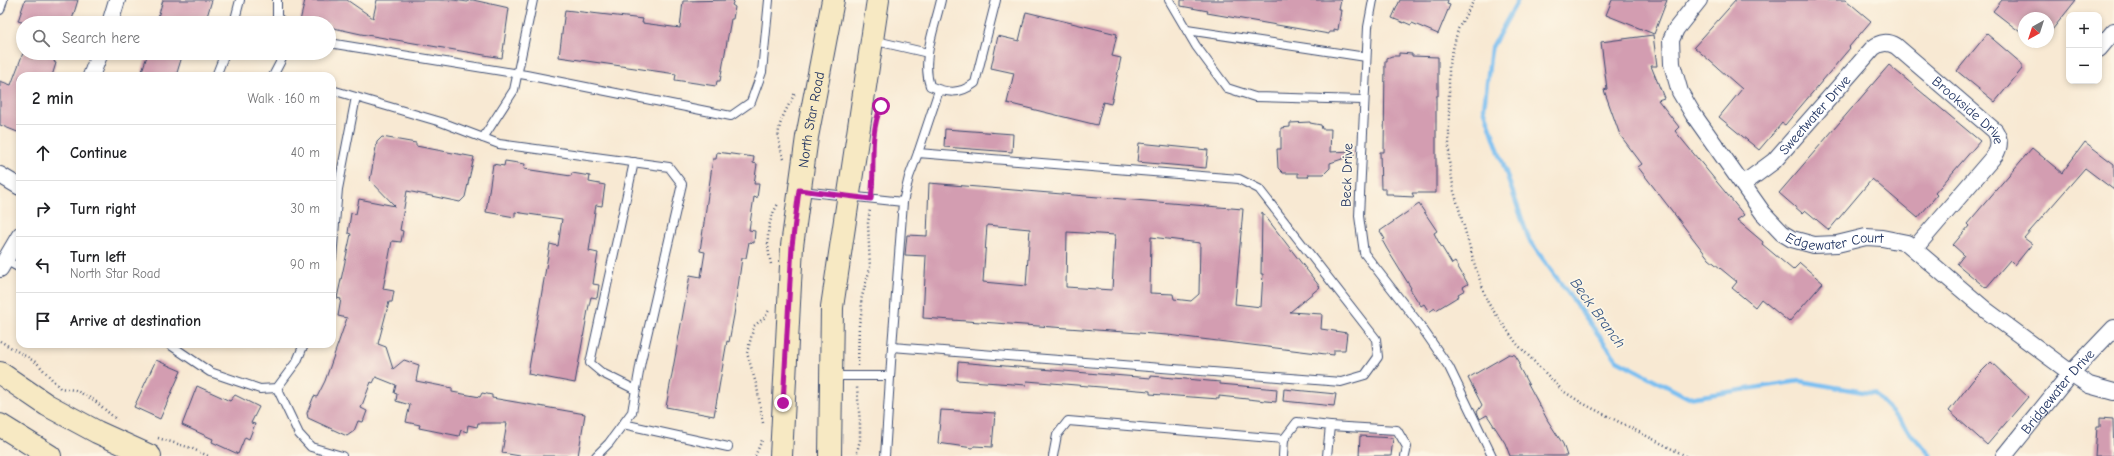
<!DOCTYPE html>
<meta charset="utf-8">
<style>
body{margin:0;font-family:"Comic Neue",sans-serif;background:#f6f6f6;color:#202124}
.controls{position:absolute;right:12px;top:12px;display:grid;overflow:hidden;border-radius:8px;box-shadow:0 2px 6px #0003}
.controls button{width:36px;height:36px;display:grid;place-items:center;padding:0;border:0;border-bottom:1px solid #e0e0e0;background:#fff;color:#202124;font:20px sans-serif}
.compass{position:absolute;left:2018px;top:12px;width:36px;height:36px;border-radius:50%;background:#fff;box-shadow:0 2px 6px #0003;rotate:219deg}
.stop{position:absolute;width:12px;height:12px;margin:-9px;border:3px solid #b5179e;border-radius:50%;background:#fff}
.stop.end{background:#b5179e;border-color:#fff;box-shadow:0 1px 4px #0008}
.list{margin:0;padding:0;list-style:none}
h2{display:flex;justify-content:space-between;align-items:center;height:52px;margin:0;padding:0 16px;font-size:17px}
h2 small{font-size:13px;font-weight:400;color:#757577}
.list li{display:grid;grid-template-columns:26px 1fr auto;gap:12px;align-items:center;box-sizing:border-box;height:56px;padding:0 16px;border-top:1px solid #e0e0e0}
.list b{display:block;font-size:15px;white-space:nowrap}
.list p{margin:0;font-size:13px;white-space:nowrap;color:#757577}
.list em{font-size:13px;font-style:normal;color:#757577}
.icon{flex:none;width:22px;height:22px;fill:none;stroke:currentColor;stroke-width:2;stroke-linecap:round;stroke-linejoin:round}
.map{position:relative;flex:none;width:2114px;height:456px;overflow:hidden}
.search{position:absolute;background:#fff;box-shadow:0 2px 6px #0003;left:16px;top:16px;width:320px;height:44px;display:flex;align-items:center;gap:10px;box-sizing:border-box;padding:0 14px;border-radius:22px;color:#757577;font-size:15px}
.panel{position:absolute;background:#fff;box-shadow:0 2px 6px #0003;left:16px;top:72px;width:320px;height:276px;border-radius:12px}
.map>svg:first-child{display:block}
</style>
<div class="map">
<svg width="2114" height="456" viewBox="0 0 2114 456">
<rect width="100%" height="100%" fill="#fcf5e5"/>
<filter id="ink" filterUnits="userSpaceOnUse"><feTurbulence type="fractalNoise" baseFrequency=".025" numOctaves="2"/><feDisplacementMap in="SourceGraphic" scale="8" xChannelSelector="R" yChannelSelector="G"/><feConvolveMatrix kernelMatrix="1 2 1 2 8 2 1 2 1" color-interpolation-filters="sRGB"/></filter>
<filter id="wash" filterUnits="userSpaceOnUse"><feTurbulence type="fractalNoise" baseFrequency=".012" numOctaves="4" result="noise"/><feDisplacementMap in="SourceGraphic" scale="16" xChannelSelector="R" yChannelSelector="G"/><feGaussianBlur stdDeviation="0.9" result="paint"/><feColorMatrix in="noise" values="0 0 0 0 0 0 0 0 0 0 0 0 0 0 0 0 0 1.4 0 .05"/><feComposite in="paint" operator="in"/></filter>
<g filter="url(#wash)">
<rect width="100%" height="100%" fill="#f8e9d3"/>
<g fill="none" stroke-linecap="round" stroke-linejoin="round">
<!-- stream -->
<polyline stroke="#7bbff1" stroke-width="4.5" points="1518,0 1491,49 1484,108 1529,240 1617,360 1689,398 1799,381 1875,394 1931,456"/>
</g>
<g id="blocks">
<!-- building -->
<g fill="#d39db1" fill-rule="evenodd">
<polygon points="25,0 78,0 71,23 50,23 37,19 36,23 25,23 18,21"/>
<polygon points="163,0 212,0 205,23 176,23 158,17"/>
<polygon points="305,0 347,0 373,18 377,0 453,0 468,2 468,0 473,0 509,8 502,58 361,34 329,27 329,23 300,21"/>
<polygon points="734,0 732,5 735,7 733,19 731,19 720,81 717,81 716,86 675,80 676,74 559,57 565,10 643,19 642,23 680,28 683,1"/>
<polygon points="1181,0 1341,0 1339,10 1341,10 1338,30 1334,29 1334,32 1329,32 1329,34 1207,13 1208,11 1181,6"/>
<polygon points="1400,0 1448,0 1447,4 1450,5 1438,34 1412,23 1411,25 1404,22 1404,23 1392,18"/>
<polygon points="1612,0 1667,0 1654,34 1606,15"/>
<polygon points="1736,0 1846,0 1871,21 1849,47 1850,48 1785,125 1782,123 1759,150 1719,117 1742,89 1694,47"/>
<polygon points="2002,0 2076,0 2048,35 2048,18 2024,18 2024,35 1993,11"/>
<polygon points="1026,12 1117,34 1112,56 1121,58 1111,104 1103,102 1097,125 1007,103 1014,73 991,68 998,36 1019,41"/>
<polygon points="1987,34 2022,64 2022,69 1995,102 1957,71"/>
<polygon points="1653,35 1657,66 1651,66 1664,98 1658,100 1679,127 1675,131 1744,215 1737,220 1763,242 1762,244 1793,270 1800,263 1823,283 1789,322 1761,299 1755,307 1732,288 1737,282 1709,259 1638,167 1642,164 1620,135 1604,90 1607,89 1601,42"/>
<polygon points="23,53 57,53 54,62 56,63 52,76 20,76 20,133 0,125 0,81 11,85"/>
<polygon points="148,53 183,53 176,76 157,76 142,71"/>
<polygon points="1399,53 1412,54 1412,56 1438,57 1438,96 1436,96 1436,193 1412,193 1414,197 1394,196 1394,194 1386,194 1386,189 1381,189 1380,152 1384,152 1385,61 1387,61 1387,58 1392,56 1399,56"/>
<polygon points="1889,65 1980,141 1935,193 1937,195 1918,218 1872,179 1829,230 1805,210 1802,213 1779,193"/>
<polygon points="1310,122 1310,123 1321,125 1322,129 1331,129 1330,152 1354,151 1354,155 1330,163 1330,168 1324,174 1309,174 1308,177 1298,177 1298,173 1283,173 1278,168 1277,149 1281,149 1281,128 1290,127 1290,123"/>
<polygon points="945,129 1013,134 1012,152 944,147"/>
<polygon points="382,137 416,143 416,146 474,157 465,197 460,202 407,191 400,230 403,231 401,242 392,241 383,289 394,291 392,302 389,302 378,344 386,347 393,369 404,360 419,365 416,381 452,388 452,392 480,397 482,393 492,395 492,398 585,414 578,456 520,456 502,453 507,423 478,423 477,427 468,425 467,432 461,430 459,436 419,428 420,425 406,422 410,405 396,401 397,394 394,393 396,385 376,377 373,383 371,382 361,408 367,411 363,422 358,421 354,431 347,436 308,418 307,413 314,396 317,397 325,381 347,318 338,316 341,299 337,298 351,234 348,233 351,213 356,214 359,199 395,206 370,180 377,142"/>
<polygon points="2085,142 2114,164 2114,190 2085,168 2024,238 2032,244 2015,265 2010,260 1986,288 1957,264 1964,255 1953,245 1969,226 1967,224 2032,148 2062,173"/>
<polygon points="1139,143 1208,150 1206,168 1137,162"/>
<polygon points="717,152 754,157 753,163 757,164 754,184 759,184 757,198 754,197 749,230 755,231 754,243 749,242 746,258 742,258 734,315 729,342 727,341 714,416 666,407 690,275 701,277 705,252 700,251 713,159 716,159"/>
<polygon points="505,161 525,164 524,169 571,176 572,173 590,176 589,182 605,185 602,206 596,205 589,251 598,253 593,284 599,285 597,298 591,297 588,310 575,383 528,374 550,244 558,246 562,219 515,212 515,217 486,212 493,164 504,166"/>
<path d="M929,183L1243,209L1235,304L1261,307L1263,274H1261L1262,212L1320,287L1290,312L1322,314L1321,329L1347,333L1345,350H1334V355L1168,335L923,318L926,256L905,255L907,235L927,236ZM987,225L1030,229L1026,286L983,282ZM1067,232L1115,235L1112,290L1066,287ZM1151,237L1200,243L1199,294L1191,301L1174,299L1173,294L1150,293Z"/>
<polygon points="1419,204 1437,231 1434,233 1438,241 1452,264 1455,262 1468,284 1463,287 1465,290 1458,294 1459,296 1436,310 1435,308 1429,312 1424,304 1421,306 1410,289 1411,288 1387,249 1382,240 1385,239 1380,231"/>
<polygon points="1509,354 1515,355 1520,363 1519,367 1548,421 1563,444 1567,456 1510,456 1505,443 1487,415 1480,419 1477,412 1482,405 1468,378"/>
<polygon points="156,360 181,371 160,419 134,407"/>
<polygon points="958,362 1099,374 1151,378 1151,376 1220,382 1220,384 1277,389 1276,402 1219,396 1219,399 1150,394 1150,391 1027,381 1026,385 957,380"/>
<polygon points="1991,362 2028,397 1987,445 1949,411 1973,380"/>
<polygon points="197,386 230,401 235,395 259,407 251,423 255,424 249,439 245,437 238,454 212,442 213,439 182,425"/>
<polygon points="1284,389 1336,394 1334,406 1283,401"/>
<polygon points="941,410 995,413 992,447 974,446 973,448 938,443"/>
<polygon points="2100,418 2113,419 2114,456 2095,456 2097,427 2100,427"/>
<polygon points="1360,436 1393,438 1391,456 1359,456"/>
</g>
</g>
</g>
<g filter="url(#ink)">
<use href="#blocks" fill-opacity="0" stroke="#3c4b70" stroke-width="1"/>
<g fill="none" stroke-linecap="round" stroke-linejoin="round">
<!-- service casing -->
<g stroke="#3c4b70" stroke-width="10">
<g id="service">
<polyline points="277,0 277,17 284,23"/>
<path d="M941,0C935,27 921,59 930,86C947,93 959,95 975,83L996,0"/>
<polyline points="1169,0 1196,46 1227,88 1255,97 1363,100"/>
<polyline points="1373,0 1368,27 1359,216 1364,253 1420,325 1449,367 1492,456"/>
<polyline points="0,10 3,0"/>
<polyline points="234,23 240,0"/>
<polyline points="1187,30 1366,57"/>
<polyline points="872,40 928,53"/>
<polyline points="329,43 526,75 731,116 751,102 762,72 769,0"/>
<polyline points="216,76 225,53"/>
<polyline points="273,76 285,53"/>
<polyline points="332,90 441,122 499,144 669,167 682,184 641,361 632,412 609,443 596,456"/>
<polyline points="483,138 514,90 533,0"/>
<polyline points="918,153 939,90"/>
<polyline points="634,162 590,363 602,373 636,390"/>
<polyline points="801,191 903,202 909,177 918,153 1239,179 1259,189 1376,339 1378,357 1365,375 1341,382 892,347 903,202"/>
<polyline points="332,258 338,189 356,97"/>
<polyline points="5,260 20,268"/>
<polyline points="169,344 210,372 260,389 277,388 297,361 304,344"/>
<polyline points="833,376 890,376"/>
<polyline points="277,388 299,434 311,447 342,456"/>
<polyline points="623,424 728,447"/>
<polyline points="1330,426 1397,430 1407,447 1405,456"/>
<polyline points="1284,439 1297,422 1330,426 1327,456"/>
<polyline points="885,456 892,347"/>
<polyline points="1053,456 1057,435 1068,421 1284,439 1283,456"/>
</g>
</g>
<!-- minor casing -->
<g stroke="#3c4b70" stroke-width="18">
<g id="minor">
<path id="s1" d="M1699,0L1676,29L1671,40L1672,64L1680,92L1693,114L1763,213L1782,233L1792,239L1814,245L1837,244L1866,237L1882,238L1907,243L1987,311L2071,373L2089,385L2114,392"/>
<polyline points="110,23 117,0"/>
<polyline points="2099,49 2114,31"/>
<polyline points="91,76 100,53"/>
<polyline points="0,175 20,187"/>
<path id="s2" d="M1743,184L1774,161L1873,48C1880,42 1888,41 1896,46L1995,131C2000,139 2000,147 1995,155L1915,248"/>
<polyline points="0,269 20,235"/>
<path id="s3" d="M2004,456L2071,373L2114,328"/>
</g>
</g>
<!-- secondary casing -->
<g stroke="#3c4b70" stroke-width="24">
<g id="secondary">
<polyline points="0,373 47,405 97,432 150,456"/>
<polyline points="0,425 50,456"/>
<path id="s4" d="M781,456L792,246L807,137L833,0"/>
<polyline points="830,456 832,307 878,0"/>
</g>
</g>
<!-- path -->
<g stroke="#3c4b70" stroke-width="2.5" stroke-dasharray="1 3" stroke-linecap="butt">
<polyline points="1474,0 1458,29 1449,65 1449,161 1454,191 1475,266 1488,303 1517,344 1563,391 1582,403 1686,456"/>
<path d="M784,159C772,129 782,119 795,93"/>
<polyline points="873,188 873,166"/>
<path d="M771,264C766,242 766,224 778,204"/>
<polyline points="0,341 37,363 60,388 75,390 94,400 117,420"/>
<polyline points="858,366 859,324 862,310 861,300 870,268 868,223 870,209"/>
<polyline points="763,423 757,387 747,353 754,326 764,318 770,309"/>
<polyline points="158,438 191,448 208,456"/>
<polyline points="755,456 763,438"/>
<polyline points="856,456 860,440 860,423 857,387"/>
</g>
<!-- service -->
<use href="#service" stroke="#fff" stroke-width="8"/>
<!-- minor -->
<use href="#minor" stroke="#fff" stroke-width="16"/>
<!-- secondary -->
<use href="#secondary" stroke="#f7e9c3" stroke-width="22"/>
</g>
</g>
<g fill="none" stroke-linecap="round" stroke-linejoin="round" filter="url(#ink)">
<!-- route -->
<path stroke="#b5179e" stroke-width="5" d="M783,403L792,246L799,190L871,199C876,166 868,139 881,106"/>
</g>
<g text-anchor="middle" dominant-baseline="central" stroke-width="3.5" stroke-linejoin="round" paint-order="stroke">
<!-- street labels -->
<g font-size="14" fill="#1b2f5e" stroke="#fcf5e5">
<text stroke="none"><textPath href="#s2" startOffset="311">Brookside Drive</textPath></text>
<text stroke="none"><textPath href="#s2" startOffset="100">Sweetwater Drive</textPath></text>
<text stroke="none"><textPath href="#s4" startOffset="338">North Star Road</textPath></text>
<text transform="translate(1347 175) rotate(-88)">Beck Drive</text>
<text stroke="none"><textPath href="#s1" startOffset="332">Edgewater Court</textPath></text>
<text stroke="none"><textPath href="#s3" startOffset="84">Bridgewater Drive</textPath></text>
</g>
<!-- water labels -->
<g font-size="15" font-style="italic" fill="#335383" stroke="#fcf5e5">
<text transform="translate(1598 313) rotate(54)">Beck Branch</text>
</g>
</g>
</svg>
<div class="controls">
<button>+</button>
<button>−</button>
</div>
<svg class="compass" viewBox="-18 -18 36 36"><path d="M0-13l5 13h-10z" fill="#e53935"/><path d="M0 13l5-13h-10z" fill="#757577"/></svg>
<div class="stop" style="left:881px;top:106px"></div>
<div class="stop end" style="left:783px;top:403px"></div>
<div class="search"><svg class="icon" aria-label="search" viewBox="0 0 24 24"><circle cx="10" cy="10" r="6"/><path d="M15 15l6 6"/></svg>Search here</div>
<section class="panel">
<h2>2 min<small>Walk · 160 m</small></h2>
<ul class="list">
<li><svg class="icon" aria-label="ahead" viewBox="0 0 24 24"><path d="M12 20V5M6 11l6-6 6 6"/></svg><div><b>Continue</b></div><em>40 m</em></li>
<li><svg class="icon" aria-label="right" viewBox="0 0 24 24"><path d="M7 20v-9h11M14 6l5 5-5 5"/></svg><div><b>Turn right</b></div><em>30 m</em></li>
<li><svg class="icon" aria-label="left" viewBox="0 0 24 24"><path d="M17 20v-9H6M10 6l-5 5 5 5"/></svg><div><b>Turn left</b><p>North Star Road</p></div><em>90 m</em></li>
<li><svg class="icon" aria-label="arrive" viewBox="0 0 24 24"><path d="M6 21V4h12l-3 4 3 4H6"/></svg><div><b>Arrive at destination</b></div></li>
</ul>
</section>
</div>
